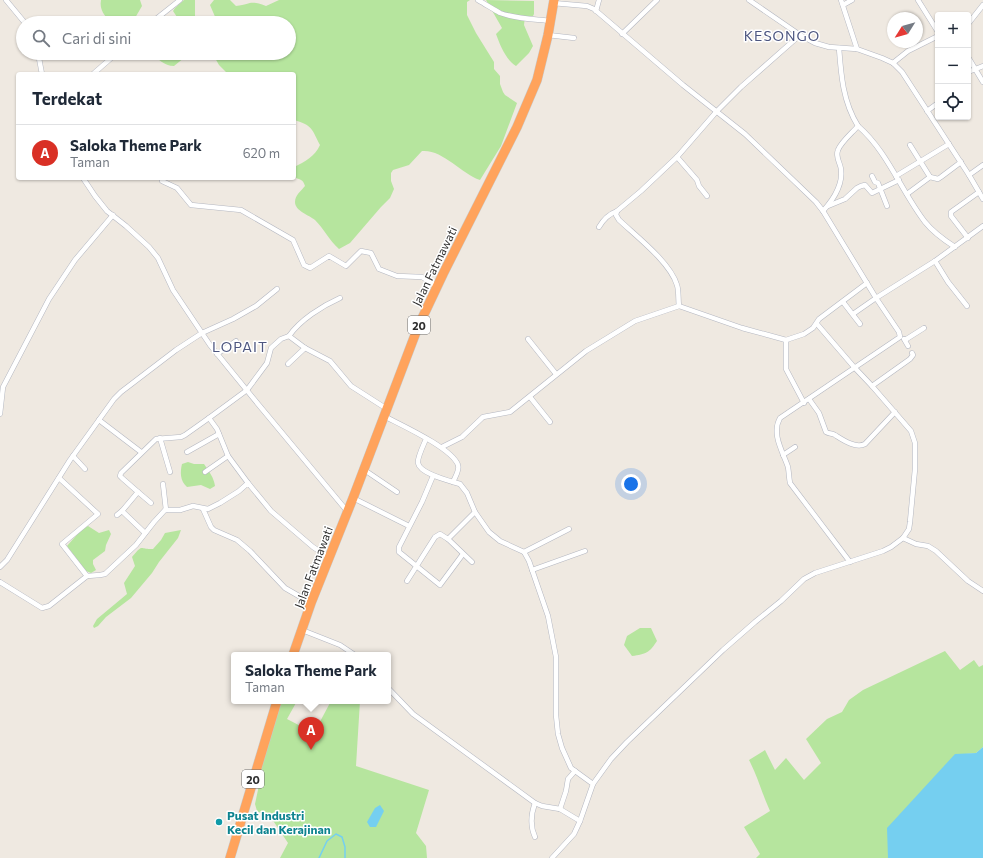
<!DOCTYPE html>
<html lang="id">
<meta charset="utf-8">
<style>
body{margin:0;font-family:Commissioner,sans-serif;background:#f6f6f7;color:#1f2937}
.controls{position:absolute;right:12px;top:12px;display:grid;overflow:hidden;border-radius:4px;box-shadow:0 1px 3px #0004}
.controls button{width:36px;height:36px;display:grid;place-items:center;padding:0;border:0;border-bottom:1px solid #e0e1e3;background:#fff;color:#1f2937;font:20px sans-serif}
.compass{position:absolute;left:887px;top:12px;width:36px;height:36px;border-radius:50%;background:#fff;box-shadow:0 1px 3px #0004;rotate:233deg}
.you{position:absolute;left:631px;top:484px;width:14px;height:14px;margin:-10px;border:3px solid #fff;border-radius:50%;background:#1a73e8;box-shadow:0 0 0 6px #1a73e833}
.badge{display:grid;place-items:center;width:26px;height:26px;border-radius:50%;background:#d93025;color:#fff;font-size:13px;font-weight:700}
.pin{position:absolute;translate:-50% -33px;filter:drop-shadow(0 1px 2px #0008)}
.pin::after{content:'';position:absolute;top:21px;width:14px;height:12px;background:inherit;clip-path:polygon(0 0,100% 0,50% 100%)}
.popup{position:absolute;left:231px;top:652px;width:160px;height:52px;box-sizing:border-box;display:grid;place-content:center;border-radius:4px;background:#fff;filter:drop-shadow(0 1px 3px #0005);font-size:13px;white-space:nowrap;color:#747a83}
.popup b{font-size:15px;color:#1f2937}
.popup::after{content:'';position:absolute;left:50%;top:100%;margin-left:-8px;border:8px solid transparent;border-top-color:#fff}
.list{margin:0;padding:0;list-style:none}
h2{display:flex;justify-content:space-between;align-items:center;height:52px;margin:0;padding:0 16px;font-size:17px}
h2 small{font-size:13px;font-weight:400;color:#747a83}
.list li{display:grid;grid-template-columns:26px 1fr auto;gap:12px;align-items:center;box-sizing:border-box;height:56px;padding:0 16px;border-top:1px solid #e0e1e3}
.list b{display:block;font-size:15px;white-space:nowrap}
.list p{margin:0;font-size:13px;white-space:nowrap;color:#747a83}
.list em{font-size:13px;font-style:normal;color:#747a83}
.icon{flex:none;width:22px;height:22px;fill:none;stroke:currentColor;stroke-width:2;stroke-linecap:round;stroke-linejoin:round}
.map{position:relative;flex:none;width:983px;height:858px;overflow:hidden}
.search{position:absolute;background:#fff;box-shadow:0 1px 3px #0004;left:16px;top:16px;width:280px;height:44px;display:flex;align-items:center;gap:10px;box-sizing:border-box;padding:0 14px;border-radius:22px;color:#747a83;font-size:15px}
.panel{position:absolute;background:#fff;box-shadow:0 1px 3px #0004;left:16px;top:72px;width:280px;height:108px;border-radius:4px}
.map>svg:first-child{display:block}
</style>
<div class="map">
<svg width="983" height="858" viewBox="0 0 983 858">
<rect width="100%" height="100%" fill="#efe9e1"/>
<!-- green -->
<g fill="#b6e59e">
<path d="M101,0H140L142,6L135,18L134,23H111C105,16 99,10 101,0Z"/>
<polygon points="184,0 195,0 195,18 202,23 181,23 173,11 175,8"/>
<path d="M214,0H230L236,6C252,4 249,0 266,6L279,0H470L467,2V15L476,33L494,62V69L500,76V84L503,92L505,95L517,103L501,146L480,180C461,173 442,149 422,151L409,165L393,170L391,173V181L394,189L390,198L381,207L350,243L339,249C329,240 324,229 315,220C309,215 295,211 295,202C295,195 301,191 305,186C303,179 300,180 294,177V167C305,162 315,156 320,145C312,130 313,125 294,120V74H228L219,65L215,58L216,53H289V23H214L216,21V19L210,5Z"/>
<path d="M486,0L534,1V14L533,16H525L524,25L533,46L529,53L516,66C506,60 500,45 496,34L502,28Z"/>
<path d="M149,53H190L174,66C164,66 158,58 149,53Z"/>
<path d="M188,462L194,464H204C209,471 214,478 215,486L210,489L201,485L187,487C180,481 180,472 182,464Z"/>
<polygon points="88,526 99,533 109,530 111,534 106,545 105,551 93,560 93,564 96,570 91,573 86,571 67,546 81,530"/>
<path d="M181,530L178,538L159,562L152,573L131,598L106,617L98,626L94,628L93,626L97,619L127,594L124,583L135,566L132,557C144,543 139,550 153,549L161,540L165,533Z"/>
<path d="M640,628H651L657,641C649,653 646,654 632,656L624,645L627,636Z"/>
<path d="M945,651L960,670L974,660L979,667L983,665V747L976,753L955,755L888,828V858H756L760,854L744,827L770,811C762,794 758,777 749,760L765,750L775,770L786,758L804,780L821,763L806,739L827,719L842,712L849,700L863,690Z"/>
<polygon points="279,701 297,701 287,719 314,733 331,701 360,701 356,766 429,790 416,833 426,846 427,858 280,858 288,843 272,819 257,811 255,804 259,785 254,783"/>
</g>
<!-- water -->
<g fill="#75cff0">
<polygon points="983,747 983,858 888,858 887,828 955,754 976,753"/>
<polygon points="380,805 384,811 376,827 370,827 367,822 375,808"/>
</g>
<g fill="none" stroke-linecap="round" stroke-linejoin="round">
<!-- stream -->
<polyline stroke="#75cff0" stroke-width="1.5" points="319,858 327,841 336,834 342,837 345,847 345,858"/>
<!-- street casing -->
<g stroke="#b4b7c1" stroke-width="5.5">
<g id="street">
<polyline points="6,0 25,23"/>
<path d="M478,0C485,4 493,9 500,13C516,19 534,19 551,21"/>
<polyline points="749,0 800,35 815,43 829,47 857,49 882,58 893,63 902,72 969,175 983,199"/>
<polyline points="841,0 857,49"/>
<polyline points="918,0 938,32"/>
<polyline points="553,3 587,6 594,9 683,85 745,134 816,202 823,211 876,298 935,261 983,226"/>
<polyline points="843,5 852,0"/>
<polyline points="596,11 599,0"/>
<polyline points="151,23 180,0"/>
<polyline points="968,24 983,5"/>
<polyline points="622,34 657,0"/>
<polyline points="548,35 574,38"/>
<polyline points="38,53 42,74"/>
<polyline points="968,57 983,82"/>
<polyline points="893,63 908,51 938,36"/>
<polyline points="968,72 983,66"/>
<polyline points="93,74 117,53"/>
<polyline points="927,111 938,103"/>
<path d="M858,126C888,152 901,191 925,222C933,232 944,240 955,247"/>
<polyline points="910,145 930,177 938,179 941,177 961,162"/>
<polyline points="677,157 697,180 699,186 707,196"/>
<polyline points="969,175 983,165"/>
<polyline points="872,176 875,182 878,183 887,206"/>
<polyline points="896,176 949,144"/>
<polyline points="83,178 95,196 107,211 126,226 149,247 158,258 173,290 210,345 258,404 347,511"/>
<polyline points="163,178 162,181 177,188 191,205 241,210 293,240 304,265 310,268 329,256 346,266 361,251 371,253 379,269 397,276 422,277 437,286"/>
<polyline points="907,194 930,177"/>
<polyline points="828,206 845,199 857,188 861,186 865,185 872,193 899,180"/>
<path d="M823,211C833,200 843,184 841,169C840,162 835,157 838,150C841,142 852,133 858,126C843,102 841,75 839,48"/>
<path d="M599,227C603,220 609,214 617,211"/>
<polyline points="968,238 951,216 951,212 979,192"/>
<polyline points="935,261 948,282 967,306"/>
<polyline points="843,302 860,324"/>
<path d="M679,306C678,299 679,291 677,285C670,262 636,236 619,220L616,215L617,211L641,191L677,157L717,111L741,87L800,35"/>
<path d="M289,336C300,320 322,306 340,298"/>
<polyline points="528,339 556,374"/>
<polyline points="904,339 908,346"/>
<polyline points="786,340 786,369 804,403"/>
<polyline points="905,340 924,328"/>
<polyline points="217,354 236,341"/>
<polyline points="288,364 305,348"/>
<polyline points="872,386 910,359 913,355 912,353"/>
<polyline points="530,397 550,422"/>
<path d="M809,399L819,413L826,432C829,434 832,433 835,435C843,440 856,449 865,444L895,412"/>
<polyline points="0,414 3,387 49,299 75,260 113,215"/>
<path d="M384,416C401,425 452,448 458,465C460,470 455,477 453,482"/>
<polyline points="99,420 141,452"/>
<polyline points="160,438 170,472"/>
<path d="M426,439C424,444 417,458 418,463C420,474 450,481 460,484L467,493L475,512L489,532L500,541L524,552L529,561L548,616L556,657V715L558,734L562,748L571,768L593,784L580,821L574,834L552,858"/>
<polyline points="442,447 462,437 483,417 510,412 586,351 635,321 679,306 742,328 786,340 804,334 813,328 819,319 867,283"/>
<polyline points="187,452 219,434"/>
<polyline points="783,455 795,447"/>
<polyline points="73,456 85,469"/>
<polyline points="363,469 397,492"/>
<polyline points="205,472 228,456"/>
<polyline points="433,476 422,502 399,547 399,552 440,585 463,554"/>
<polyline points="59,478 98,514 62,544 87,576"/>
<polyline points="248,483 228,456 217,429 209,418 247,390 267,363 271,348 281,339 289,336 305,348 330,361 351,386 387,409"/>
<polyline points="163,484 166,510"/>
<polyline points="138,492 151,503"/>
<polyline points="353,498 409,526"/>
<polyline points="203,509 211,527 214,530 237,540 250,551 285,588 311,603"/>
<polyline points="117,515 122,511"/>
<polyline points="145,533 122,511 138,492 122,478 120,476 121,473 156,439 181,437 185,435 209,418"/>
<polyline points="903,538 916,544 928,546 936,551 968,581 983,591"/>
<polyline points="448,539 475,512"/>
<polyline points="524,552 569,529"/>
<path d="M850,562L790,483C789,478 789,473 788,467C783,452 771,434 780,418L900,337L899,332L876,298L853,314"/>
<polyline points="0,567 7,560 70,460 114,399 121,392 176,350 202,333 233,319 256,306 277,289"/>
<polyline points="532,570 585,551"/>
<polyline points="407,581 435,537 440,534 448,539 472,562"/>
<polyline points="0,582 42,608 49,606 87,576 100,575 105,574 136,545 154,522 165,510 180,510 193,506 208,509 220,503 239,491 248,483 271,511 313,547 330,558"/>
<polyline points="302,630 340,645 355,655"/>
<polyline points="388,688 413,714 535,803 542,806 560,809 580,821"/>
<polyline points="593,784 611,759 627,742 723,650 755,622 781,601 804,579 815,573 883,551 891,547 903,538 909,529 910,522 915,469 915,443 911,431 872,386 854,367 817,324"/>
<path d="M535,803C531,814 530,826 535,837"/>
<polyline points="560,809 566,791 568,779 575,771"/>
</g>
</g>
<!-- highway casing -->
<g stroke="#c9c9c9" stroke-width="10">
<g id="highway">
<polyline points="293,655 311,603 353,498 418,327 443,274 517,127 537,80 548,35 554,0"/>
<polyline points="230,858 277,701"/>
</g>
</g>
<!-- street -->
<use href="#street" stroke="#fff" stroke-width="4.5"/>
<!-- highway -->
<use href="#highway" stroke="#ffa35c" stroke-width="9"/>
</g>
<!-- markers -->
<circle fill="#0f9aa8" stroke="#fff" stroke-width="1.5" cx="219" cy="822" r="4"/>
<g text-anchor="middle" dominant-baseline="central" stroke-width="3" stroke-linejoin="round" paint-order="stroke">
<!-- shield labels -->
<g fill="#fff" stroke="#6d6d6d" stroke-width="1">
<rect x="408" y="316" width="22" height="18" rx="3"/>
<rect x="242" y="770" width="22" height="18" rx="3"/>
</g>
<g font-size="11" font-weight="bold" fill="#2e2e2e">
<text x="419" y="325">20</text>
<text x="253" y="779">20</text>
</g>
<!-- street labels -->
<g font-size="12" fill="#2e2e2e" stroke="#fff">
<text transform="translate(434 266) rotate(-64)">Jalan Fatmawati</text>
<text transform="translate(313 567) rotate(-69)">Jalan Fatmawati</text>
</g>
<!-- culture labels -->
<g font-size="12" font-weight="bold" fill="#0d838f" stroke="#fff" text-anchor="start">
<text x="227" y="815">Pusat Industri<tspan x="227" dy="14">Kecil dan Kerajinan</tspan></text>
</g>
<!-- quarter labels -->
<g font-size="14" letter-spacing="1" fill="#4d5680" stroke="#fff">
<text x="782" y="35">KESONGO</text>
<text x="240" y="346">LOPAIT</text>
</g>
</g>
</svg>
<div class="controls">
<button>+</button>
<button>−</button>
<button><svg class="icon" aria-label="locate" viewBox="0 0 24 24"><circle cx="12" cy="12" r="6"/><path d="M12 2v4M12 18v4M2 12h4M18 12h4"/></svg></button>
</div>
<svg class="compass" viewBox="-18 -18 36 36"><path d="M0-13l5 13h-10z" fill="#e53935"/><path d="M0 13l5-13h-10z" fill="#747a83"/></svg>
<div class="you"></div>
<div class="pin badge" style="left:311px;top:750px">A</div>
<div class="popup"><b>Saloka Theme Park</b>Taman</div>
<div class="search"><svg class="icon" aria-label="search" viewBox="0 0 24 24"><circle cx="10" cy="10" r="6"/><path d="M15 15l6 6"/></svg>Cari di sini</div>
<section class="panel">
<h2>Terdekat<small></small></h2>
<ul class="list">
<li><span class="badge">A</span><div><b>Saloka Theme Park</b><p>Taman</p></div><em>620 m</em></li>
</ul>
</section>
</div>
